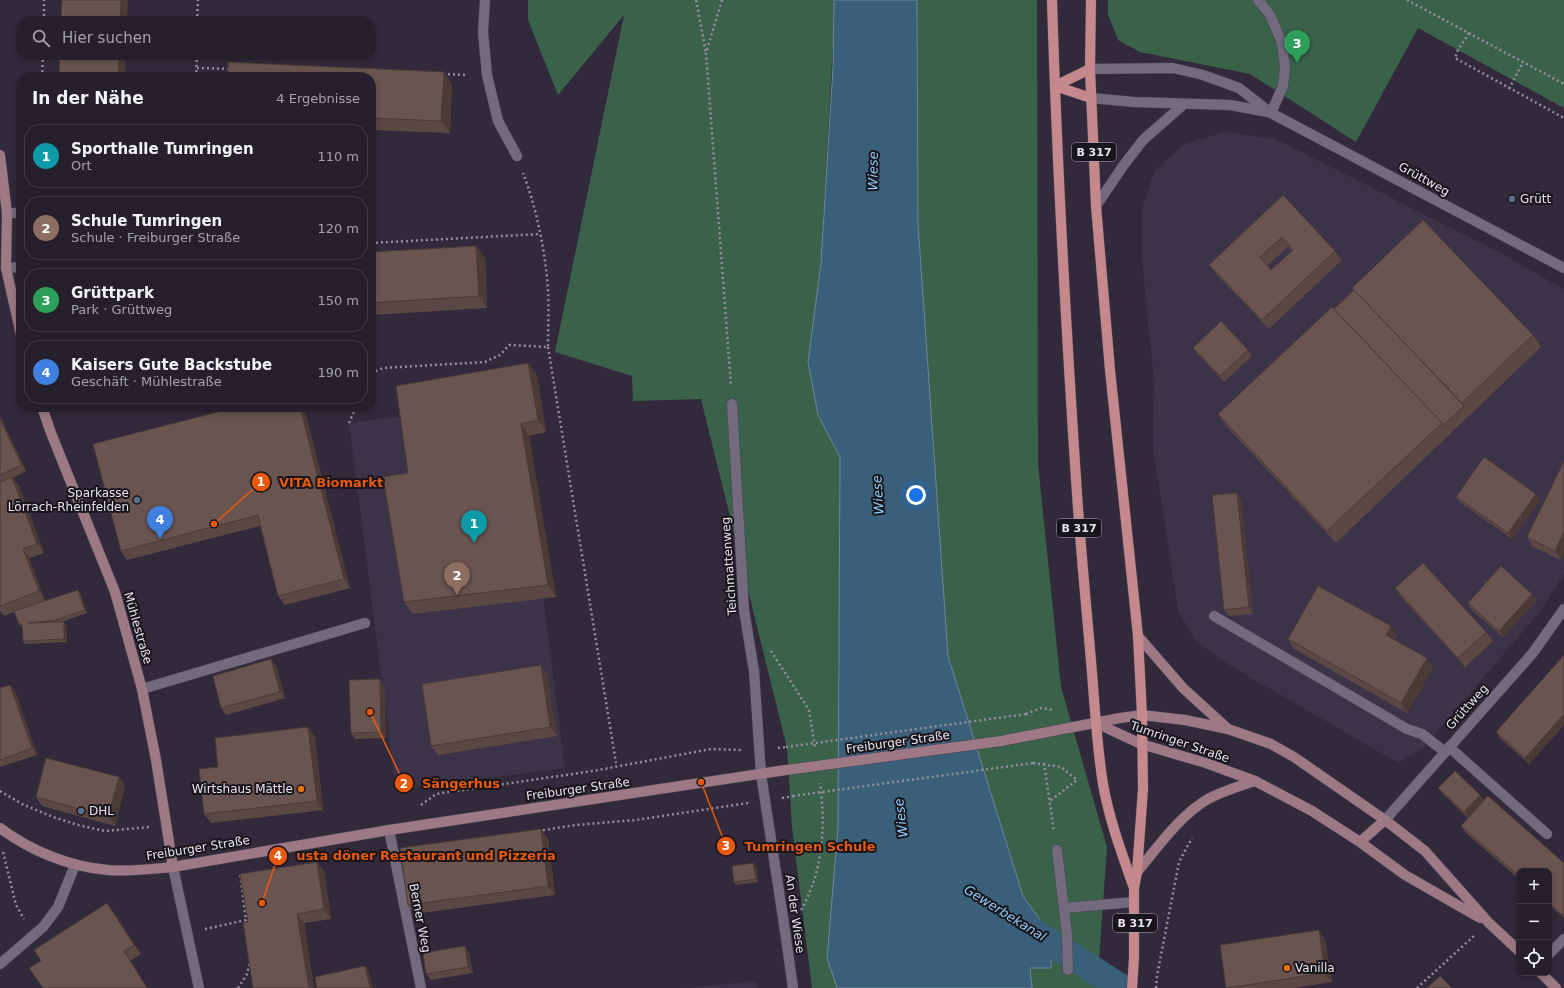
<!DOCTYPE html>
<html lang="de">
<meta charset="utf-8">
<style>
body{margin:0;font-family:"DejaVu Sans",sans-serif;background:#2e2834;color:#f1f3f6}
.controls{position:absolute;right:12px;bottom:12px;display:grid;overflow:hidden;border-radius:8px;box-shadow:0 2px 6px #0003}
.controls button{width:36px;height:36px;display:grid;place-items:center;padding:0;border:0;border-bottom:1px solid #423e48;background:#26202c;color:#f1f3f6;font:20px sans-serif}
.you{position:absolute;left:916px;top:495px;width:14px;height:14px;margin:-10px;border:3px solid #fff;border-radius:50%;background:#1a73e8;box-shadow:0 0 0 6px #1a73e833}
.badge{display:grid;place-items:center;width:26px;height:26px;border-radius:50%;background:#b45309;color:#fff;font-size:13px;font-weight:700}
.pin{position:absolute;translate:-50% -33px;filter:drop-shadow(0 1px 2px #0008)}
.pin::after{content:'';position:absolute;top:21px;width:14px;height:12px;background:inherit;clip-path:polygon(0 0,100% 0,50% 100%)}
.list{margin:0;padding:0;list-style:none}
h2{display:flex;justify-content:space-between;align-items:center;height:52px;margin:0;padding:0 16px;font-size:17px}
h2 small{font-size:13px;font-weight:400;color:#a4a3a9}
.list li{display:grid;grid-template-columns:26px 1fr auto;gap:12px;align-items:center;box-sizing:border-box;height:64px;margin:0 8px 8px;padding:0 8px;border:1px solid #423e48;border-radius:16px}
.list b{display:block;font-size:15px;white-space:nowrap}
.list p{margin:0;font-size:13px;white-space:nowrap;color:#a4a3a9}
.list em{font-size:13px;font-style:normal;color:#a4a3a9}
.icon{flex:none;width:22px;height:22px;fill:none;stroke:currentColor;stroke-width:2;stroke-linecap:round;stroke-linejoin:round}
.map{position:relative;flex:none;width:1564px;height:988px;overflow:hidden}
.search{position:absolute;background:#26202c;box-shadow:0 2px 6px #0003;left:16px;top:16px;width:360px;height:44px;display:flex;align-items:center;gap:10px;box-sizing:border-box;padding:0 14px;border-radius:16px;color:#a4a3a9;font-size:15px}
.panel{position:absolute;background:#26202c;box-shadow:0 2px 6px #0003;left:16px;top:72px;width:360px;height:340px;border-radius:16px}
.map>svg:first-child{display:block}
</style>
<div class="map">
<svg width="1564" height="988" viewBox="0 0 1564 988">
<rect width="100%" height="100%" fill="#322a3b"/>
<!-- built -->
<g fill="#3d3349">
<polygon points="1224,132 1276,139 1502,254 1564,289 1564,574 1539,613 1422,749 1398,763 1229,665 1195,640 1178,610 1153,448 1154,381 1142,260 1142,209 1154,172 1182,145"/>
<polygon points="518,401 565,768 396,790 349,423"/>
<polygon points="757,981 758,988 685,988"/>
</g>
<!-- green -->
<g fill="#3a624b">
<polygon points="528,0 834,0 833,45 821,263 808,362 818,415 840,457 838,827 827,958 837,988 812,988 792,827 787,748 701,399 633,401 632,376 555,352 624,15 558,95 528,20"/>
<polygon points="917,0 1037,0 1038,464 1061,687 1107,847 1097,988 1032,988 1030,968 1051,968 1043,924 1023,896 948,656 918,224"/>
<polygon points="1108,0 1564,0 1564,108 1418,28 1356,142 1250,74 1140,52 1118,40 1108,14"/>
</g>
<!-- water -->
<polygon fill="#395f79" stroke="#6e879c" points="834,0 917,0 918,224 948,656 1023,896 1043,924 1052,929 1051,968 1030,968 1032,988 837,988 827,958 838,827 840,457 818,415 808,362 821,263 833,67"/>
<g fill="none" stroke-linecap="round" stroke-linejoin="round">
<!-- canal -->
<polyline stroke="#395f79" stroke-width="27" points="1020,923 1122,988"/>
<!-- lane casing -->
<g stroke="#4b4552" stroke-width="11">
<g id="lane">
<polyline points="7,213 21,213"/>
<polyline points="6,268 21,267"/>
<polyline points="1214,616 1407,729 1422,734 1445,752"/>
<polyline points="142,689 365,623"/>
<polyline points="1449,747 1547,834"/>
<polyline points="1057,850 1067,935 1068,970"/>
<polyline points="1064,908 1134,902"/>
<polyline points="785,931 793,988"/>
<polyline points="1549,954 1564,939"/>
</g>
</g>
<!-- street casing -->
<g stroke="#4b4552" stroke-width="11">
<g id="street">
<polyline points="485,0 483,32 487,75 498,121 517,156"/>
<polyline points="1258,0 1270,15 1282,43 1285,67 1283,86 1271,113"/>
<polyline points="1090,69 1173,68 1203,75 1239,88 1271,113 1564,268"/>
<polyline points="1091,98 1134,102 1230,105 1268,112"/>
<polyline points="1096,206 1123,166 1143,140 1184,104"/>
<polyline points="732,404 744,610 754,671 761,774 785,931"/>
<polyline points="1385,820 1532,654 1564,609"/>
<polyline points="389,830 421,988"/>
<polyline points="173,867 199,988"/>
<polyline points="0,964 43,927 58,907 75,865"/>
</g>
</g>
<!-- secondary casing -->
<g stroke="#4b4552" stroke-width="11">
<g id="secondary">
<polyline points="0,155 7,213 6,268 21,335"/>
<polyline points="42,407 51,433 115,592 142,689 156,760 173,867"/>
<polyline points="1138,636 1183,688 1228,729"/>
<polyline points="1096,723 1141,744 1206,763 1255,781 1312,811 1360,842 1405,875 1480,918"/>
<polyline points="1001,741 1120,718 1142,715 1185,720 1228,729 1271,744 1294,757 1385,820 1425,851 1489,923 1519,951"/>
<path d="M0,828C31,851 70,867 108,870C130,872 151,869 173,867L389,830L779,771"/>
<polyline points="1360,842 1385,820"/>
<path d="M1137,872C1158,847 1179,816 1208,799C1223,791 1239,786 1255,781"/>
<polyline points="1541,973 1556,988"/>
</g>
</g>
<!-- primary casing -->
<g stroke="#4b4552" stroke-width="11">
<g id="primary">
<path d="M1052,0C1057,165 1066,329 1077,494C1081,553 1087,613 1092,673C1095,710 1097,747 1103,784C1109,819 1122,854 1134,888"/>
<polyline points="1091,0 1090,69 1096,206 1110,370 1138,636 1142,715 1143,789 1137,872 1134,888 1134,958 1132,988"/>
<polyline points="1055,86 1090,69"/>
<polyline points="1055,86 1091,98"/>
</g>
</g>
<!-- path -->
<g stroke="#958f9d" stroke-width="2.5" stroke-dasharray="2 3" stroke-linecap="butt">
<polyline points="696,0 706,53"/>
<polyline points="722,0 706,53 731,386"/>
<polyline points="1407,0 1564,84"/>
<polyline points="44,21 44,0"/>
<polyline points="197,21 198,0"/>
<polyline points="1469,33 1458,50 1455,58 1564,118"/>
<polyline points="197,68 230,69"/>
<polyline points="443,74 468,75"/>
<polyline points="42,77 43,55"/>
<polyline points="196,77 197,55"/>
<polyline points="1509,89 1523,62"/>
<polyline points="371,243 540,234"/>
<polyline points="548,347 616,763"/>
<path d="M371,373L383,368L485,362L500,355L509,345L548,347C548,328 549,308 548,289C545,250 537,210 523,173"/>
<polyline points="349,423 356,407"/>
<polyline points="771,651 809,710 815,748"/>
<polyline points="1026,714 1041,708 1053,710"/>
<polyline points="778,748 786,747"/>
<polyline points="1033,763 1061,767 1077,780 1050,801"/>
<polyline points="1044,763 1054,832"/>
<polyline points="0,791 22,804 53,817 78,825 105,831 149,827"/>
<polyline points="782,798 793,796"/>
<polyline points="421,805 436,794 593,771 711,749 741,750"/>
<polyline points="538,831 575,825 636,820 748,803"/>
<polyline points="3,852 16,905 24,919"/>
<path d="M801,910C823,872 826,826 820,783"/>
<polyline points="205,929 246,920 240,873"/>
<polyline points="238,988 247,974 250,962"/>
<polyline points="1156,988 1157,976 1179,862 1192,838"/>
<polyline points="1417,988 1475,935"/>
</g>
<!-- lane -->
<use href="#lane" stroke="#736a7d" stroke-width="10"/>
<!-- street -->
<use href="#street" stroke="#736a7d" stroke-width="10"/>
<!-- secondary -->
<use href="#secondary" stroke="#9c7985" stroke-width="10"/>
<!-- primary -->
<use href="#primary" stroke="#c4888d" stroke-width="10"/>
<!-- secondary-bridge casing -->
<g stroke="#4b4552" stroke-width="11" stroke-linecap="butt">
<polyline id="secondary-bridge" points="779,771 1001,741"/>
</g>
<!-- path-bridge -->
<g stroke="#958f9d" stroke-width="2.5" stroke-dasharray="2 3" stroke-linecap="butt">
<polyline points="786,747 1026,714"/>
<polyline points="793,796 1033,763"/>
</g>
<!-- secondary-bridge -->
<use href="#secondary-bridge" stroke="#9c7985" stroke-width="10"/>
</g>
<!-- wall -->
<g fill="#5b4844" fill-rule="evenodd">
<polygon points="371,77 452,84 450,133 371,130"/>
<path d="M1283,195L1335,251L1342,260L1269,329L1216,274L1209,265ZM1288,247L1292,251L1271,270L1268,265Z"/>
<polygon points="371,252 485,258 487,308 371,315"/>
<polygon points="1352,288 1533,335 1541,347 1336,543 1226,426 1218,414 1354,290"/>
<polygon points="1193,348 1248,350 1252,356 1224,382 1198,354"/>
<polygon points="537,375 546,432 529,436 556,597 413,614 404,602 408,473"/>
<polygon points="237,407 304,407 350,588 285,605 278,596 260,526 127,560 121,551"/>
<polygon points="0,416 26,471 13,478 19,486 44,553 29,558 45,601 80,593 87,613 61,622 66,625 67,642 25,644 23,641 23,627 22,627 19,624 14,612 4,616 0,611"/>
<polygon points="1564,461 1561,560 1533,547 1527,537"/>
<polygon points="1536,494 1540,500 1512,539 1461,503 1456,497"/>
<polygon points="1241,499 1253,614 1229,616 1224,610"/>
<polygon points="1395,588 1486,632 1493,641 1465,667 1401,597"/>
<polygon points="1537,600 1503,637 1472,610 1468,603"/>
<polygon points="1397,636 1394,640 1427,658 1433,668 1407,713 1294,649 1288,639"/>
<polygon points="1564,655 1564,725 1529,764 1500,738 1496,732"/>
<polygon points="541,665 547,674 557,736 438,755 431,746"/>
<polygon points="276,666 285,698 226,715 221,708"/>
<polygon points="10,685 15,691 37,755 0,767 0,688"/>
<polygon points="384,685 386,738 355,739 351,733"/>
<polygon points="315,736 323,810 211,823 204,814 218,767"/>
<polygon points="119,777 125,786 115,826 42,806 36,797"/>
<polygon points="1438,788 1484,800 1564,863 1564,918 1549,905 1549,871 1519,871 1519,879 1465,832 1461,826 1468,818 1443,794"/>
<polygon points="541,829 548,839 555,895 414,914 408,905"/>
<polygon points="317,862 324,871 331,919 304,923 314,988 253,988 248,922"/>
<polygon points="756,866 758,882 736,885 734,882"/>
<polygon points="114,913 141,954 130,961 43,988"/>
<polygon points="1319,930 1325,940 1332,982 1295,988 1226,988"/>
<polygon points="469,953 473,973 431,980 426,974"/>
</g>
<!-- shaded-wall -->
<g fill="#4a3b37">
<polygon points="121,0 128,0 127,21 120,21"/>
<polygon points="119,55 126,55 125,77 118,77"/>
<polygon points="444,72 452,84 450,133 441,121"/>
<polygon points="476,246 485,258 487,308 479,296"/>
<polygon points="528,363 537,375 546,432 538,420"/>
<polygon points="300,407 304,407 350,588 344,579"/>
<polygon points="0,416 26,471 22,465 0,419"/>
<polygon points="521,424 529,436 556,597 548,585"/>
<polygon points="12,477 19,486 44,553 37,544"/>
<polygon points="1237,493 1241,499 1253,614 1249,607"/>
<polygon points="1536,494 1540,500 1512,539 1508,533"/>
<polygon points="1564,532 1564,555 1561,560 1555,551"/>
<polygon points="23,549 29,558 45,601 39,591"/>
<polygon points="78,590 80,593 87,613 85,610"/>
<polygon points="1532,594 1537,600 1503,637 1499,631"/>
<polygon points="64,622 66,625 67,642 64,639"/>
<polygon points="1391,626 1397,636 1392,644 1386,635"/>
<polygon points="1427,658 1433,668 1407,713 1401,703"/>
<polygon points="271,659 276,666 285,698 280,692"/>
<polygon points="541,665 547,674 557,736 550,727"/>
<polygon points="380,679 384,685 386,738 381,732"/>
<polygon points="10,685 15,691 37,755 32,748"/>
<polygon points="1564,714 1564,725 1529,764 1525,758"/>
<polygon points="308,727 315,736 323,810 317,801"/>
<polygon points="119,777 125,786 115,826 108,817"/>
<polygon points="1480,795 1485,801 1469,818 1464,812"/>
<polygon points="541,829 548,839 555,895 548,886"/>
<polygon points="317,862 324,871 331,919 324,909"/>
<polygon points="753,863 756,866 758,882 756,879"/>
<polygon points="107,903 114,913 141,954 134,945"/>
<polygon points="297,914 304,923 314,988 309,988"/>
<polygon points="1319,930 1325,940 1332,982 1325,973"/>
<polygon points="465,946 469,953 473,973 468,967"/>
<polygon points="124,951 130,961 148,988 147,988"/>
<polygon points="365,966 369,972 373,988 370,988"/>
</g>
<!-- building -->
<g fill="#6a544f" stroke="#4a3b37" fill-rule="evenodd">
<polygon points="62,0 121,0 120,21 61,21"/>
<polygon points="60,55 119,55 118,77 59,77"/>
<polygon points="228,62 444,72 441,121 371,118 371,77 228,77"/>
<path d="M1283,195L1335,251L1262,320L1209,265ZM1282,237L1293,250L1271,270L1260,257Z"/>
<polygon points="1423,220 1533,335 1462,403 1352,288"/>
<polygon points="476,246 479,296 371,303 371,252"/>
<polygon points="1354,290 1464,406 1444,425 1334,309"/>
<polygon points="1332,307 1442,423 1327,531 1218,414"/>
<polygon points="1221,321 1248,350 1220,376 1193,348"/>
<polygon points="528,363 538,420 521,424 548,585 404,602 383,477 408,473 396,386"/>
<polygon points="237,407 300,407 344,579 278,596 258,515 121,551 93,444"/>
<polygon points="0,419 22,465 0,475"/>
<polygon points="1484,457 1536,494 1508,533 1456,497"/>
<polygon points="1564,461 1564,532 1555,551 1527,537"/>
<polygon points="12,477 37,544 23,549 39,591 0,606 0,482"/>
<polygon points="1237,493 1249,607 1224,610 1212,495"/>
<polygon points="1423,563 1486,632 1458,658 1395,588"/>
<polygon points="1501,566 1532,594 1499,631 1468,603"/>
<polygon points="1318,586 1391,626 1386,635 1427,658 1401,703 1288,639"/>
<polygon points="78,590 85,610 56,620 28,623 64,622 64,639 23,641 22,624 19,624 14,611"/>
<polygon points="1564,655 1564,714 1525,758 1496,732"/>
<polygon points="271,659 280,692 221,708 213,676"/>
<polygon points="541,665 550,727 431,746 422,684"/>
<polygon points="380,679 381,732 351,733 349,680"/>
<polygon points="10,685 32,748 0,760 0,688"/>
<polygon points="308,727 317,801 204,814 199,769 218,767 215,738"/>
<polygon points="46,758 119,777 108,817 36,797"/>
<polygon points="1455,771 1480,795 1464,812 1438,788"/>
<polygon points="1488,796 1564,863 1564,913 1562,915 1549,903 1549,871 1519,871 1519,876 1461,826"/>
<polygon points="541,829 548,886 408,905 400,848"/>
<polygon points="317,862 324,909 297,914 309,988 253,988 243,922 248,922 240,874"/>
<polygon points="753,863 756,879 734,882 732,866"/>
<polygon points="107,903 134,945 124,951 147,988 43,988 29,968 41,961 34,950"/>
<polygon points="1319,930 1325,973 1226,988 1220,945"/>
<polygon points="465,946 468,967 426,974 423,953"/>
<polygon points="365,966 370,988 317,988 315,977"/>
<polygon points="1440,976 1452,988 1427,988"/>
</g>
<!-- markers -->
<g fill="#5c6f8a" stroke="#18151c" stroke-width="1.5">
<circle cx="1512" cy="199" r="4"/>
<circle cx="137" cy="500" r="4"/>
<circle cx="81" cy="811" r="4"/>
</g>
<g fill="#e8710a" stroke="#18151c" stroke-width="1.5">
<circle cx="301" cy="789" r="4"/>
<circle cx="1287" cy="968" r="4"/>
</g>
<g text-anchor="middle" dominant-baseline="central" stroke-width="4" stroke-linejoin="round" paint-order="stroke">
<!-- shield labels -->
<g fill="#18151c" stroke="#aaa5af" stroke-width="1">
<rect x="1072" y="143" width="44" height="18" rx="3"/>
<rect x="1057" y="519" width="44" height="18" rx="3"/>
<rect x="1113" y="914" width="44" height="18" rx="3"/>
</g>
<g font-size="11" font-weight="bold" fill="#e8e3ee">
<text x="1094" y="152">B 317</text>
<text x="1079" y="528">B 317</text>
<text x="1135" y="923">B 317</text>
</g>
<!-- street labels -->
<g font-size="12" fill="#e8e3ee" stroke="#18151c">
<text transform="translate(1424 179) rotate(29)">Grüttweg</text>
<text transform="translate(729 566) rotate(-94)">Teichmattenweg</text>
<text transform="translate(138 628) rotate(74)">Mühlestraße</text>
<text transform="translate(1467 707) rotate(-48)">Grüttweg</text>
<text transform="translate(898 742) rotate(-8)">Freiburger Straße</text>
<text transform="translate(1180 742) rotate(19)">Tumringer Straße</text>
<text transform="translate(578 789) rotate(-8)">Freiburger Straße</text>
<text transform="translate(198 848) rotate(-9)">Freiburger Straße</text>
<text transform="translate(795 914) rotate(82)">An der Wiese</text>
<text transform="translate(420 918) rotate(79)">Berner Weg</text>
</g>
<!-- poi labels -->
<g font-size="12" fill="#e8e3ee" stroke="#18151c" text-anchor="start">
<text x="1520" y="199">Grütt</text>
<text x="129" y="493" text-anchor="end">Sparkasse<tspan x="129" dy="14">Lörrach-Rheinfelden</tspan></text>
<text x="293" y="789" text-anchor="end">Wirtshaus Mättle</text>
<text x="89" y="811">DHL</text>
<text x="1295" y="968">Vanilla</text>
</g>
<!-- water labels -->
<g font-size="13" font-style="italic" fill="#8ecffb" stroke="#18151c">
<text transform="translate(873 171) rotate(-89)">Wiese</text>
<text transform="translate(878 495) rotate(-94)">Wiese</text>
<text transform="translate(901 818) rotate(-97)">Wiese</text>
<text transform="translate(1005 913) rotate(32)">Gewerbekanal</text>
</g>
</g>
<!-- callouts -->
<path fill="none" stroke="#e8590c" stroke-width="1.5" d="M214 524L261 482M370 712L404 783M701 782L726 846M262 903L278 856"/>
<g fill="#e8590c" stroke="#18151c" stroke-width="1.5">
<circle cx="214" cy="524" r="4"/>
<circle cx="370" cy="712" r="4"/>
<circle cx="701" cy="782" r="4"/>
<circle cx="262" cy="903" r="4"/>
<circle cx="261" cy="482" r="10"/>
<circle cx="404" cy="783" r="10"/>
<circle cx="726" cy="846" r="10"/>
<circle cx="278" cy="856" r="10"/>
</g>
<g font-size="12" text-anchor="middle" font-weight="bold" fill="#fff">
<text x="261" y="486">1</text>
<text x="404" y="788">2</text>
<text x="726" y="850">3</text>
<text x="278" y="860">4</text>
</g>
<g font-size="13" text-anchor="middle" font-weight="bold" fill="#e8590c" stroke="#18151c" stroke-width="4" stroke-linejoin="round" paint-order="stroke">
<text x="331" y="487">VITA Biomarkt</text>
<text x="461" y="788">Sängerhus</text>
<text x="810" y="851">Tumringen Schule</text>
<text x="426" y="860">usta döner Restaurant und Pizzeria</text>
</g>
</svg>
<div class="controls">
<button>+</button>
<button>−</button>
<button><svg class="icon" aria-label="locate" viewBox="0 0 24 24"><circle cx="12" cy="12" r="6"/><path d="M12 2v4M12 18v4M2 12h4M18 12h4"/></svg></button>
</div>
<div class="you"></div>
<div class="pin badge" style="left:474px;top:543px;background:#0f9aa8">1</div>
<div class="pin badge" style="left:457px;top:595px;background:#8d6e63">2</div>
<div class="pin badge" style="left:1297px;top:63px;background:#2e9e5b">3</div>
<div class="pin badge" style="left:160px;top:539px;background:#3f7fe0">4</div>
<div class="search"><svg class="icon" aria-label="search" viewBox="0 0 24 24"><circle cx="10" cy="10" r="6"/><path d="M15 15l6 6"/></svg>Hier suchen</div>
<section class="panel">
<h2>In der Nähe<small>4 Ergebnisse</small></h2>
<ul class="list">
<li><span class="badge" style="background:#0f9aa8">1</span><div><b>Sporthalle Tumringen</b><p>Ort</p></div><em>110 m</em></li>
<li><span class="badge" style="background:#8d6e63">2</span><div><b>Schule Tumringen</b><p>Schule · Freiburger Straße</p></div><em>120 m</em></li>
<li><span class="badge" style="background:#2e9e5b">3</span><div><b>Grüttpark</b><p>Park · Grüttweg</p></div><em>150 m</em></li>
<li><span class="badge" style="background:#3f7fe0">4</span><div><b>Kaisers Gute Backstube</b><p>Geschäft · Mühlestraße</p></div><em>190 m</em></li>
</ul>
</section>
</div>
